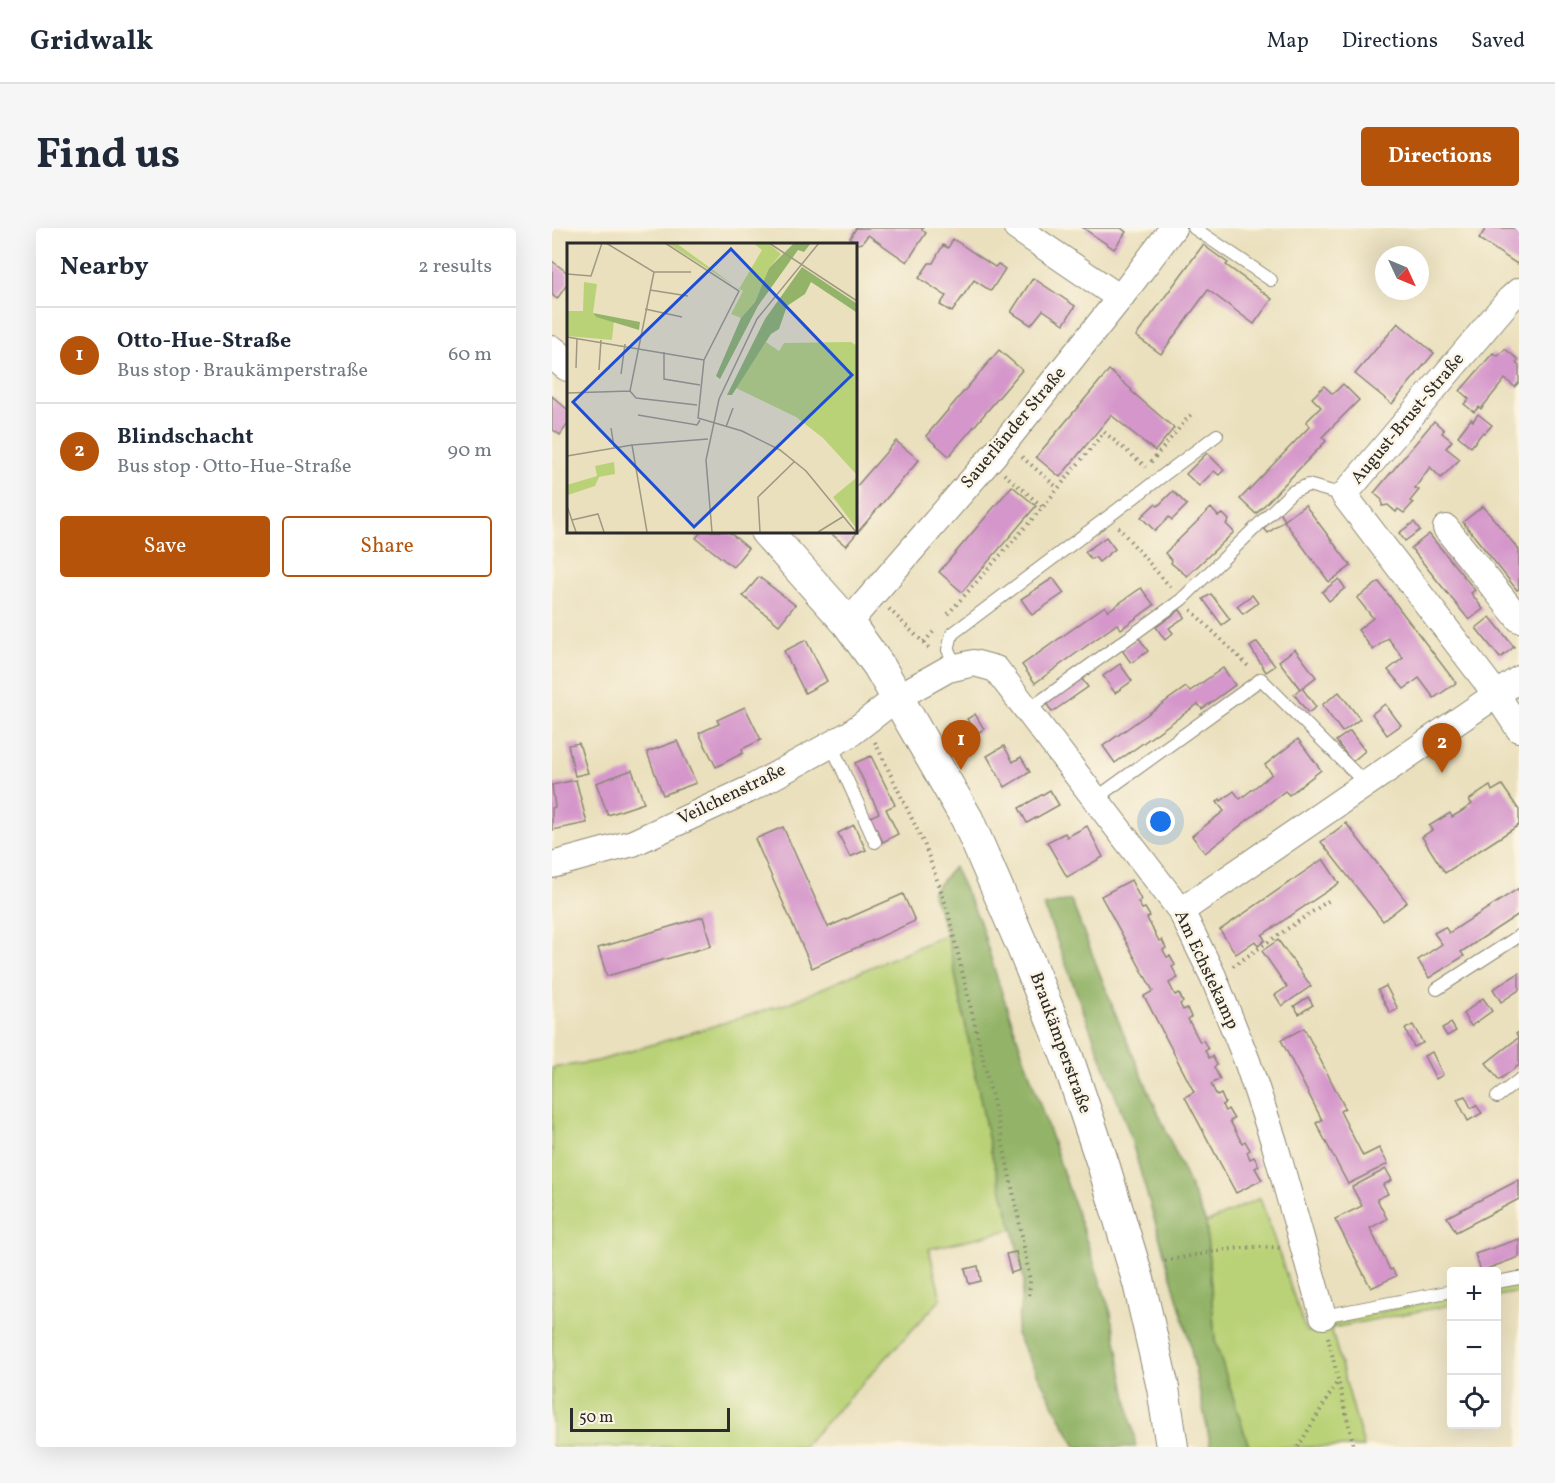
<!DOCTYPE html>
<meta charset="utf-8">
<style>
body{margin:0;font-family:Vollkorn,serif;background:#f6f6f7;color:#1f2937}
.controls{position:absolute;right:18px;bottom:18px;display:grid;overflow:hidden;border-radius:6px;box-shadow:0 6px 24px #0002}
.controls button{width:54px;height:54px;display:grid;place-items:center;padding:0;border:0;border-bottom:2px solid #e0e1e3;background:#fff;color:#1f2937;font:30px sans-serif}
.compass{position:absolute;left:823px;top:18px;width:54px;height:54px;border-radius:50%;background:#fff;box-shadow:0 6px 24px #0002;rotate:134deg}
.scale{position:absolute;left:18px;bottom:15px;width:160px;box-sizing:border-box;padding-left:6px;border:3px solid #2b2b2b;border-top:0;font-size:16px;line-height:21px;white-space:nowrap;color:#2b2b2b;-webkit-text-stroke:4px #fcf5e5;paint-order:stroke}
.you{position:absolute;left:609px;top:594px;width:21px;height:21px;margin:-15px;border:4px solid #fff;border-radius:50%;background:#1a73e8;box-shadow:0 0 0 9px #1a73e833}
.badge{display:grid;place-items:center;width:39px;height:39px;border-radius:50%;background:#b45309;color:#fff;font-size:20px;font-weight:700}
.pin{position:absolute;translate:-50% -50px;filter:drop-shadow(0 2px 3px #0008)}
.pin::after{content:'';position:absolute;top:32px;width:21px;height:18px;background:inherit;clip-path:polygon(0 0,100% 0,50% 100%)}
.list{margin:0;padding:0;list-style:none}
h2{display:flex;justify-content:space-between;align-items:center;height:78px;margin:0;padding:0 24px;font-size:26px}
h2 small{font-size:20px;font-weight:400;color:#747a83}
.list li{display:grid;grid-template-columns:39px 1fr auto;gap:18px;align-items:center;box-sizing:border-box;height:96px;padding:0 24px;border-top:2px solid #e0e1e3}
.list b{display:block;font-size:22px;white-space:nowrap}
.list p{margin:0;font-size:20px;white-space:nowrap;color:#747a83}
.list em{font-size:20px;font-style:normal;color:#747a83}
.actions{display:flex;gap:12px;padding:18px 24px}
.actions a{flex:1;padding:14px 0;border:2px solid #b45309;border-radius:6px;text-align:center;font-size:21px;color:#b45309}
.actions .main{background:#b45309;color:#fff}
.icon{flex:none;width:33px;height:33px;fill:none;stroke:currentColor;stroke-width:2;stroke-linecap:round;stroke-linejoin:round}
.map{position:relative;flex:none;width:967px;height:1219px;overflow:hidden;border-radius:6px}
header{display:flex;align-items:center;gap:36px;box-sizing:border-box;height:84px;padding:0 30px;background:#fff;border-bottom:2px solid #e0e1e3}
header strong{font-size:28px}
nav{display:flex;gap:33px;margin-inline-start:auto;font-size:21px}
.intro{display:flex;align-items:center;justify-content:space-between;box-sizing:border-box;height:144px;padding:0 36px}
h1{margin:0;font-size:42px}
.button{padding:15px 27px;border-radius:6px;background:#b45309;color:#fff;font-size:21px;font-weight:700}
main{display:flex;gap:36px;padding:0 36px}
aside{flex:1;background:#fff;border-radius:6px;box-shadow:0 6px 24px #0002}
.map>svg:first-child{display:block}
</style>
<header>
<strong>Gridwalk</strong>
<nav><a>Map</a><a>Directions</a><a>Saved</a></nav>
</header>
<div class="intro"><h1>Find us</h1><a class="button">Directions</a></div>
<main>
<aside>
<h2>Nearby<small>2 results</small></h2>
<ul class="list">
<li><span class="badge">1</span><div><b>Otto-Hue-Straße</b><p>Bus stop · Braukämperstraße</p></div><em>60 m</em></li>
<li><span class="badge">2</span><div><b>Blindschacht</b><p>Bus stop · Otto-Hue-Straße</p></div><em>90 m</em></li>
</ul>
<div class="actions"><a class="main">Save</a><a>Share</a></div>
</aside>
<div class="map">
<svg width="967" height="1219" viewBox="0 0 967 1219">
<rect width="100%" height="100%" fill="#fcf5e5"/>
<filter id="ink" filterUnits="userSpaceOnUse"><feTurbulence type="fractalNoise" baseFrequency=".0167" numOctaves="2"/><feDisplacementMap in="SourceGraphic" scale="12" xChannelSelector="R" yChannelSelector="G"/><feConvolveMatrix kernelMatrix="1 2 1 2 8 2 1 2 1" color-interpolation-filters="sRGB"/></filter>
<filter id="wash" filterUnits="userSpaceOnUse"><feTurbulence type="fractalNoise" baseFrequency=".008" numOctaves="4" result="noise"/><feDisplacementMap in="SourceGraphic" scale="24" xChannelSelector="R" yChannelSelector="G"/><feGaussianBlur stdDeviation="1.35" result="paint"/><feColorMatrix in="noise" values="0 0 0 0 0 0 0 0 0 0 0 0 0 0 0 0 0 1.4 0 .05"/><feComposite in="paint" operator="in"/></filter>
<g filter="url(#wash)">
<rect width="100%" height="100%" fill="#eae0bd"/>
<!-- green -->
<g fill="#bad277" stroke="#727e51" stroke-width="1.5">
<polygon points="395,706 439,924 461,1001 377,1021 389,1071 251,1219 0,1219 0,840 46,833 234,776"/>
<polygon points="708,970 754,1104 779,1100 782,1094 899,1069 899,1077 779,1100 812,1219 697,1219 663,1113 654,995"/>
<polygon points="967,1055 967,1064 945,1068 945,1059"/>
</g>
<!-- forest -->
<g fill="#93b468" stroke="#5f704a" stroke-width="1.5">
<polygon points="402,639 428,694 445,750 559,1085 584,1219 524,1219 464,1106 472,1053 461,1001 439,924 395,706 380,664"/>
<polygon points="519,672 568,797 654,995 663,1113 697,1219 659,1219 636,1107 576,901 492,678"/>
</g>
<g id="blocks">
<!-- building -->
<g fill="#d597cb">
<polygon points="304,0 371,0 370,2 374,5 355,34 316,7 310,15 306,16 298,10"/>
<polygon points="531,0 569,0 574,4 562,21"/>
<polygon points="934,0 967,0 967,33 965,36 927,11"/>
<polygon points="401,11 443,39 446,36 453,41 439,63 422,52 400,84 388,77 394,68 367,50 377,35 381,35 391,17 396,20"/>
<polygon points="651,17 676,35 674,37 720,71 702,96 656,62 609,126 584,108"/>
<polygon points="0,33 16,45 16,55 5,71 0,67"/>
<polygon points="481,50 523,78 512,96 491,82 479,97 459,84"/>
<polygon points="846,95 882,125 840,176 803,146"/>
<polygon points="953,121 967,132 964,135 967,138 967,154 963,159 953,151 929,181 927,179 922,184 912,176 917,171 908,163 941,125 946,128"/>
<polygon points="447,122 470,142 397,228 374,208"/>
<polygon points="557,142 580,162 579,163 622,200 603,223 559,187 508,249 484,229"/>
<polygon points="791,156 807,172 770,209 774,213 704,286 688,271 758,198 754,194 769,179 760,170 772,158 781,166"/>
<polygon points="0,168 16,182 16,196 8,207 0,201"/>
<polygon points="926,186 940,197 933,205 931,204 919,219 906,208 919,191 921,193"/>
<polygon points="882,193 892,202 890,205 900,213 894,220 908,231 889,250 878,239 863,260 867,262 858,273 861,275 852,285 846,281 844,284 836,277 830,278 830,272 822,265"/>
<polygon points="344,213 367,232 294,318 276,303 303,303 303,260"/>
<polygon points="655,225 672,242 667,247 662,243 647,258 634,246"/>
<polygon points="460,258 484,278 410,364 387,344"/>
<polygon points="621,263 635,277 620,292 617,289 603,303 589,289 603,276 606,278"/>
<polygon points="753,277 799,338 777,354 732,293"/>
<polygon points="931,278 967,322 967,361 965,362 911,294"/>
<polygon points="659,280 666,288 671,286 677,292 674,296 682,304 635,348 619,335 620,333 613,325"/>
<polygon points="726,282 733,292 716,305 710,298"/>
<polygon points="862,294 868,302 853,313 847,305"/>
<polygon points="150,303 176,303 196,320 181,339 144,310"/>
<polygon points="877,306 923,362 919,365 931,381 917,392 859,320"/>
<polygon points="554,309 563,321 547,334 543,329 539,331 533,324"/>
<polygon points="207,349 243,377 227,397 191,368"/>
<polygon points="501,350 512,365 480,387 469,371"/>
<polygon points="787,351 793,360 777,373 770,364"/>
<polygon points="827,354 904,455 882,470 867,450 852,461 836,442 851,430 836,410 821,422 806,402 821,390 805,370"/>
<polygon points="589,360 602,377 569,401 565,396 483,455 470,437 553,378 556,383"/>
<polygon points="659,366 678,391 670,397 651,371"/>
<polygon points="700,367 706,375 691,386 685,378"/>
<polygon points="628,382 633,389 617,400 621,405 613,412 604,399"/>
<polygon points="938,389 962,419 948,430 924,400"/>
<polygon points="587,410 596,423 579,435 570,422"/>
<polygon points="254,412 275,453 253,465 232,423"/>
<polygon points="705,414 723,438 714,444 698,419"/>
<polygon points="743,421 764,449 750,460 764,479 756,485 742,466 748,461 727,433"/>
<polygon points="568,436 580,453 563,465 551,448"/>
<polygon points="671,440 683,457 650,481 646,476 563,535 551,518 634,459 638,463"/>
<polygon points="530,451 536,459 500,484 494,475"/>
<polygon points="787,464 808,491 790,504 770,477"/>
<polygon points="833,476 849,497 835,507 820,486"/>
<polygon points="193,479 209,512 190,521 191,525 164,539 147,505 167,496 165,492"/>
<polygon points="423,486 432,501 424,506 415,491"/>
<polygon points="798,503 813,523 800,534 784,513"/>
<polygon points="746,511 769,542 737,567 733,563 653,625 640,608 672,583 665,574 668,571 669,573 682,563 688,571 720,546 713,537"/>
<polygon points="125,513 144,555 111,567 95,524"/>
<polygon points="27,515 36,545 23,548 16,517"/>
<polygon points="452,518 461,534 469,529 478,544 453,559 435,528"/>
<polygon points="319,528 343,577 334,581 346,606 331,614 318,589 327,585 303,535"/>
<polygon points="80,542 92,575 56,587 44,555"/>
<polygon points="24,552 35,595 0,602 0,580 3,579 0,557"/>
<polygon points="950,557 967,582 967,597 893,645 870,609 880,602 877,598 898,585 900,589 910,583 920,576 917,572 938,558 940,563"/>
<polygon points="498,562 507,577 475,595 467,580"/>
<polygon points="794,595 855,674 831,693 769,614"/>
<polygon points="302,597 314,622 298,629 286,605"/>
<polygon points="535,598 551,629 515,649 495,614 513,605 515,609"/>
<polygon points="231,599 276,699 351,666 363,693 260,740 203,611"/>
<polygon points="771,631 787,655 710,707 713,712 706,718 703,713 684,726 668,702"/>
<polygon points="579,652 589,672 586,674 590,681 593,680 598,688 595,690 607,713 610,712 614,720 611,722 615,729 618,728 623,737 620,739 626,750 617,755 623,767 627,765 631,774 628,776 631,782 635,780 639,789 636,791 648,814 651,812 656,821 653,823 657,830 660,828 665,837 662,839 668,851 659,856 665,868 669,866 673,875 670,877 673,883 676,881 682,891 678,893 690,915 693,913 698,922 695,924 698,931 702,929 707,938 703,940 710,952 684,965 633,869 642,864 592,768 601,763 549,668"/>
<polygon points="967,660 967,686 909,724 912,728 877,750 866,732 890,716 882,705 893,699 897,705"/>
<polygon points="151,689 159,718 55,748 46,720"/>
<polygon points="726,712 759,758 730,778 723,767 735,759 710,723"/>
<polygon points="967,745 967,762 949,774 941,761"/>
<polygon points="834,758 846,781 838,785 826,762"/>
<polygon points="756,769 761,777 747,786 742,778"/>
<polygon points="931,770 940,783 919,798 911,786"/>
<polygon points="899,795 904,803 895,808 890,800"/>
<polygon points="861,797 871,815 862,819 853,801"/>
<polygon points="752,800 793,880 788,883 811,928 827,920 836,936 796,956 764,895 770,892 729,812"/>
<polygon points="967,804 967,837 947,852 934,835 966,810 964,806"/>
<polygon points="880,824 891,847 884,851 872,828"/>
<polygon points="913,868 919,880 924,877 930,885 916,893 905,871"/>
<polygon points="834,941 840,952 831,957 836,966 825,971 835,991 818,1000 838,1042 840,1041 844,1048 819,1060 783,991 810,978 800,959"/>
<polygon points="967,952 967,971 904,1004 895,989"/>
<polygon points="967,1011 967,1029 929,1043 923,1026"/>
<polygon points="464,1024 468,1042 459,1045 454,1026"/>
<polygon points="426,1038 429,1053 417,1056 413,1041"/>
</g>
</g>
</g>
<g filter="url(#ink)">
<use href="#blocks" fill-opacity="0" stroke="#8a8674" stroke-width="1.5"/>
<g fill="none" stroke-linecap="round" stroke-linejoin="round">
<!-- service casing -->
<g stroke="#8a8674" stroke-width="14">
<g id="service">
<polyline points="642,0 719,52"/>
<polyline points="405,439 396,422 400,406 665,207"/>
<polyline points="476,482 629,372 740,264 756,257 792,267"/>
<polyline points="279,516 323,614"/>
<polyline points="543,571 709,451 814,556"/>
<polyline points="885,761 967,708"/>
<polyline points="945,869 967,852"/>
<polyline points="945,1054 967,1050"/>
<polyline points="771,1088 900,1063"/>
</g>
</g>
<!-- minor casing -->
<g stroke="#8a8674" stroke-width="28">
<g id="minor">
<polyline points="465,0 568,70"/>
<polyline points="967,63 957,72 792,267 944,466 967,501"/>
<polyline points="894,300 967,391"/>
<polyline points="296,395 453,214 568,70 621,0"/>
<polyline points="0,637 81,615 198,561 298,506 346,469 396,441 422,435 444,441 629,683 661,748 695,833 722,914 771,1088"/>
<polyline points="629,683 967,451"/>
</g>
</g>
<!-- tertiary casing -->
<g stroke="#8a8674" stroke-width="34">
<g id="tertiary">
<polyline points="0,124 16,137"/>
<polyline points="214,303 296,395 327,438 415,591 469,715 515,829 552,939 587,1055 611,1160 620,1219"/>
</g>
</g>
<!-- path -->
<g stroke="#8a8674" stroke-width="4" stroke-dasharray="1.5 4.5" stroke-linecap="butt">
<polyline points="470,229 506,260"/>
<polyline points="599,234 639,186"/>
<polyline points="452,246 491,279"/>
<polyline points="566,299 620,361"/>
<polyline points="337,381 379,422"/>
<polyline points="639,382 698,440"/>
<polyline points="396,386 491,279 552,204 594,239"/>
<polyline points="372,414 384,401"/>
<polyline points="323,514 373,618 395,680 448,902 469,1002 478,1053 477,1071"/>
<polyline points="681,738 779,671"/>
<path d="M613,1033C650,1026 690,1016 728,1020"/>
<polyline points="776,1109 802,1219"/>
<polyline points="746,1219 786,1153"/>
</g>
<!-- service -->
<use href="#service" stroke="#fff" stroke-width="12"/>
<!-- minor -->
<use href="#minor" stroke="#fff" stroke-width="26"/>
<!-- tertiary -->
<use href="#tertiary" stroke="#fff" stroke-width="32"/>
</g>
</g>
<g text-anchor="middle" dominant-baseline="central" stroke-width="5" stroke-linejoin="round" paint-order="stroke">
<!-- street labels -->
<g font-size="18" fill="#2b2b2b" stroke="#fcf5e5">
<text transform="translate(856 191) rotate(-50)">August-Brust-Straße</text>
<text transform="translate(462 200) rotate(-50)">Sauerländer Straße</text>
<text transform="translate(180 567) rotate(-26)">Veilchenstraße</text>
<text transform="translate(654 742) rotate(65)">Am Echstekamp</text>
<text transform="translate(508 815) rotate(70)">Braukämperstraße</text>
</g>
</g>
<!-- overview -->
<g transform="translate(15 15)">
<rect width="290" height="290" fill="#eae0bd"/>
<path d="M100,0H109L172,46L195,7L186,0H201L214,11L202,25L188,59L174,75L164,71L176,48ZM17,39L30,41L26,70L29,74L47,77L45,97L0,93V68H16ZM199,99L212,108L217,100L284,99L289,102V231L256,195L229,174L169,145ZM47,219L48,231L32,234L28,243L1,252L0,242L30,233L28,223ZM289,235V285L266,254Z" fill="#bad277"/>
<path d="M227,0H244L237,9L231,7L191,63L153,136L149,133L174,75L188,59L202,25ZM235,24L289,60V69L244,39L238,51L220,63L212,86L204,91L165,152H160L198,76ZM26,70L73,79L72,87L29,74Z" fill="#93b468"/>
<path fill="none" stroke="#9e9883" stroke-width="1.5" d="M98,0L172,48L137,117L131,175L175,188L213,207L239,228L289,289M202,0L290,58M87,29H124M0,31L24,33L35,0M83,47L121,53M78,66L115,74M0,94L137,117M97,109V136L133,142M9,125L10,95M32,127L34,97M54,131L58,101M63,148L69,155L130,162M0,150L63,148L87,29L39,0M71,172L130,182L133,177M159,184L166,165M44,185L47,204M65,202L80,289M0,213L65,202L141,196M0,263L9,289M5,277L31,271L37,289M145,289L139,217L152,156L190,76L252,0M193,289L191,254L228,218M251,289L277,273"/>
<path fill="#1d4ed8" fill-opacity="0.15" stroke="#1d4ed8" stroke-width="3" d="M164,6L285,132L127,284L6,159Z"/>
<rect width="290" height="290" fill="none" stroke="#2b2b2b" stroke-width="3"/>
</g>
</svg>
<div class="controls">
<button>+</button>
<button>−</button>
<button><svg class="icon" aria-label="locate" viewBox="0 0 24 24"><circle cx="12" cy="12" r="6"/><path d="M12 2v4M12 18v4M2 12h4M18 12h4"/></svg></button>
</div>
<svg class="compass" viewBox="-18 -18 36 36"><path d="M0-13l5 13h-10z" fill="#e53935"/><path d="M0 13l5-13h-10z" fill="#747a83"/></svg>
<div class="scale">50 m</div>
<div class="you"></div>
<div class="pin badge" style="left:409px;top:542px">1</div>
<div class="pin badge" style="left:890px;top:545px">2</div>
</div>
</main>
